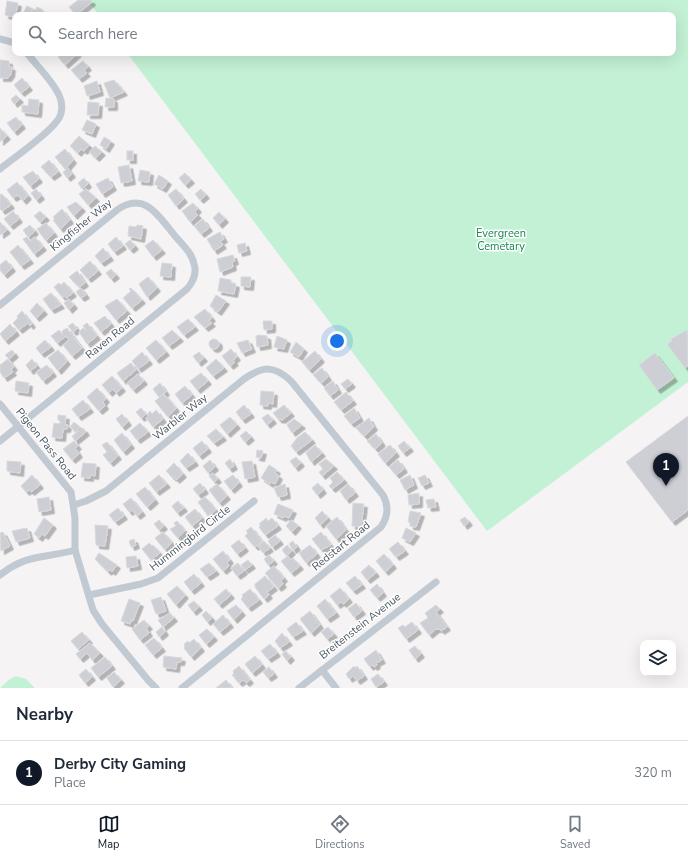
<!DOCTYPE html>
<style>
body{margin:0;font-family:"Nunito Sans",sans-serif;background:#f6f6f7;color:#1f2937}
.controls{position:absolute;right:12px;bottom:12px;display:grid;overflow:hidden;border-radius:8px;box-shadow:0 4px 16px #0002}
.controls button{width:36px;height:36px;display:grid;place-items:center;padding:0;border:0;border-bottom:1px solid #e0e1e3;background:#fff;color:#1f2937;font:20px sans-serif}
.you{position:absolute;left:337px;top:341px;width:14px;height:14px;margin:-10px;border:3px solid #fff;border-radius:50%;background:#1a73e8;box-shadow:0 0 0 6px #1a73e833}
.badge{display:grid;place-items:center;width:26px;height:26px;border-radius:50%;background:#111827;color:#fff;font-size:13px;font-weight:700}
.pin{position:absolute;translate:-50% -33px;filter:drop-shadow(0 1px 2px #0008)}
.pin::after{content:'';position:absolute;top:21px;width:14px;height:12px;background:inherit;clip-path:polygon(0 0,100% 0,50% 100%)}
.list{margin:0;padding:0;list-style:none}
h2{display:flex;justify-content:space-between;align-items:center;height:52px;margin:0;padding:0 16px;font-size:17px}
h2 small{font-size:13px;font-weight:400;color:#747a83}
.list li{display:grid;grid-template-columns:26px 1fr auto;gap:12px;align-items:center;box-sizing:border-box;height:64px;padding:0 16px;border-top:1px solid #e0e1e3}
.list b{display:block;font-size:15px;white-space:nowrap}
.list p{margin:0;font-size:13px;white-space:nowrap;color:#747a83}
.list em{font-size:13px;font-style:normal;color:#747a83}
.icon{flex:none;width:22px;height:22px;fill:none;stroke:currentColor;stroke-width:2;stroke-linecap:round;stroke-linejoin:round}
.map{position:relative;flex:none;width:688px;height:688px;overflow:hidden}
.search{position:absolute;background:#fff;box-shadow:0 4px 16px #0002;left:12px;right:12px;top:12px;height:44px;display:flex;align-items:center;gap:10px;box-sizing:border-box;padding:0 14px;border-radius:8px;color:#747a83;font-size:15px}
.sheet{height:116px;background:#fff}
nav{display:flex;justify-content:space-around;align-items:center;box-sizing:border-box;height:56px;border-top:1px solid #e0e1e3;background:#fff;font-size:11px;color:#747a83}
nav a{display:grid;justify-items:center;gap:2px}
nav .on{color:#111827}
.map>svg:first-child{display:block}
</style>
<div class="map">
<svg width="688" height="688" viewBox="0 0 688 688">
<defs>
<filter id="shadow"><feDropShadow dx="3.5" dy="3.5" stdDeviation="0" flood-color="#0004"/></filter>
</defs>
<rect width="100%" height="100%" fill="#f5f3f3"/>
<!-- green -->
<g fill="#c3f1d5">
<polygon points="87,0 688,0 688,382 487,531 127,53 673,53 673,15 99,15"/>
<polygon points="16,676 26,679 35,688 0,688 10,679"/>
</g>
<!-- building -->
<g fill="#cdcfd5" stroke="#d7d9de" filter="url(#shadow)">
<polygon points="78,0 91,0 92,2 76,15 69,7"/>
<polygon points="7,1 18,3 15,17 5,15"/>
<polygon points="27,6 33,9 30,13 34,15 22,15"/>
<polygon points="37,7 43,10 40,15 31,12 33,9 36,10"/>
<polygon points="64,53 78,53 65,65 58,57"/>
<polygon points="0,60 9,61 9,67 12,67 11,74 8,78 0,78"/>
<polygon points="83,61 88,67 84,70 87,73 79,79 71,70"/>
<polygon points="22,78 29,87 21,93 14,85"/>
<polygon points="114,80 124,92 110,98 104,83"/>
<polygon points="97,81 100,92 87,96 84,86"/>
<polygon points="16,95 20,99 14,104 11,99"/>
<polygon points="106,98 114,99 114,107 105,107"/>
<polygon points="29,99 39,100 38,114 22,112 22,105 28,106"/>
<polygon points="88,102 99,103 98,115 87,115"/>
<polygon points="16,117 22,125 14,132 7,123"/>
<polygon points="87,120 96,124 92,134 82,130"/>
<polygon points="0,128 7,136 0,142"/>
<polygon points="79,136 89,145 84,151 81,149 78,153 70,146"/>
<polygon points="104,137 111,141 106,149 100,145"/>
<polygon points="95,146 102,152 96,158 89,152"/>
<polygon points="65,149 73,160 67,167 72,174 67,178 63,172 66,170 55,157"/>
<rect x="127" y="151" width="6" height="9"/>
<polygon points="49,160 58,172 51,177 41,167"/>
<polygon points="129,165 132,181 121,183 118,167"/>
<polygon points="140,170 150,172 149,182 138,181"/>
<polygon points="33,171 39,179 30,186 23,177"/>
<polygon points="185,173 191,180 185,185 179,178"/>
<polygon points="159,175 168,181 163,189 154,184"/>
<polygon points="84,178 88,184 82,189 78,183"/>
<polygon points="108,178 113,187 102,194 96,184"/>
<polygon points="17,182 28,196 23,201 18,195 13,198 7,190"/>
<polygon points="36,189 41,196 36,200 31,193"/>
<polygon points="86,189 96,198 88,205 79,194"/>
<polygon points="176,189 184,199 176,206 168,195"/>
<polygon points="201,189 206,195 200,200 195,194"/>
<polygon points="2,194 11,205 2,211 0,209 0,195"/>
<polygon points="76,202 82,208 74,216 67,207"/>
<polygon points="193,203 198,209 195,212 198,215 190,222 182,211"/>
<polygon points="62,209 70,220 60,229 53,220 55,219 53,217"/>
<polygon points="13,211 19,219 10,226 4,219"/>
<polygon points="40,211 46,217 40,222 34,216"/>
<polygon points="219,212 225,219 219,225 213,218"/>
<polygon points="203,219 209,228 201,234 194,226"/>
<polygon points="0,222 7,230 0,235"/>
<polygon points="46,223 54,233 46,241 37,229"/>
<polygon points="30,225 35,231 28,237 23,230"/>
<polygon points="137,225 143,226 141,239 128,236 129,226 136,227"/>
<polygon points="220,232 224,239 220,241 223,245 214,251 207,239"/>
<polygon points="27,237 30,241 35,237 43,247 34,254 23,239"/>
<polygon points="116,237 123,246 114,252 108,244"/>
<polygon points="130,240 135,246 130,250 125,244"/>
<polygon points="153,240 162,250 153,257 145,246"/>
<polygon points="245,243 247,251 239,253 237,245"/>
<polygon points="18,245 30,260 21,266 10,252"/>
<polygon points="103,248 110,257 101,263 95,256"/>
<polygon points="233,255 235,261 232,262 233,267 220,272 217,259"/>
<polygon points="6,260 12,268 4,275 0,270 0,265"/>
<polygon points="90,261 98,271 88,279 80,270"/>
<polygon points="162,263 172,264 171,277 160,276"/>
<polygon points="111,269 116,275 111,279 106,273"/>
<polygon points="77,271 85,283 79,287 69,277"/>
<polygon points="148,277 157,288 147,297 139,284"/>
<polygon points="241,277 251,277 250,287 241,286"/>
<polygon points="220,278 231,280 231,283 236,284 234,294 218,291"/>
<polygon points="64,282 73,293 66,298 64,296 62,297 54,287 59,283 61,285"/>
<polygon points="81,288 86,295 81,298 76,292"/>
<polygon points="131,288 142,300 132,308 123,298 131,291 129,289"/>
<polygon points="51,293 61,305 51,310 43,299"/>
<polygon points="216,295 226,301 218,312 210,306"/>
<polygon points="69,299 74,305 69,310 64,303"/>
<polygon points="117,299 127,311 116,320 105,306"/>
<polygon points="37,303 44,311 36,318 30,311"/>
<polygon points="205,309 212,318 209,320 212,323 205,328 194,317"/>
<polygon points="22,311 32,324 30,326 28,323 19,330 13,323 18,318 17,316"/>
<polygon points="105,316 111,324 101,332 94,323"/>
<polygon points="188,319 195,327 184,335 177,327"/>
<polygon points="263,321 272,321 272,329 264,330"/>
<polygon points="73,323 77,329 73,332 68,326"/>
<polygon points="87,323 97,336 87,344 79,332 83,328 87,331 83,326"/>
<polygon points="10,324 16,332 5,341 0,334"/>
<polygon points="67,328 82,348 72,356 63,345 69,340 66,336 57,343 51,336 59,330 63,335 62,331"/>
<polygon points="172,330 180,338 169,346 162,338"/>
<polygon points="687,330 688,366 685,368 667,344 672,341 671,339"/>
<polygon points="259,335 267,336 268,345 257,347 256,336"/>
<polygon points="277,336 287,340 284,349 274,347"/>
<circle cx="214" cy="344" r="5"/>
<polygon points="45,340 51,347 41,354 36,348"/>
<polygon points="156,340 166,352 156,360 146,348"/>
<polygon points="248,340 252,349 242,353 237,343"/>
<polygon points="296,342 304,349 299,357 290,352"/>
<polygon points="231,349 237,357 233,360 235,362 230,366 222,356"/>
<polygon points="12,350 15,354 9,359 5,355"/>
<polygon points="58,350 67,361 58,371 48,358"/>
<polygon points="315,351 321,359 309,370 302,362"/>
<polygon points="142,352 149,361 138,369 132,361"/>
<polygon points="199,352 204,358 198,363 193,356"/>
<polygon points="655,353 674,378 657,390 639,365"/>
<polygon points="8,359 14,367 11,369 13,372 4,378 0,372 0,365"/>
<polygon points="32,359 37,366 30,371 26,365"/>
<polygon points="216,359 224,368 213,376 206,368"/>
<polygon points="131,363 136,370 123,381 117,373"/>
<polygon points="47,365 53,373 43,381 36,372"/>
<polygon points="322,368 328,377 321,383 313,375"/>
<polygon points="201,373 208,381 197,390 190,381"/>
<polygon points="138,374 144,381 133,390 127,383"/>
<polygon points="112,376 122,388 116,393 113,389 109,393 102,385"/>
<polygon points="348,379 352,384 345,389 341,384"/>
<polygon points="16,381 29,383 28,393 15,391"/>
<polygon points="333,381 338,390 330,396 324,388"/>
<polygon points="160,383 166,392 159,397 153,389"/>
<polygon points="185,386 192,395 182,403 175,394"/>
<polygon points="97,388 106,399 103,402 105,406 99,411 87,397"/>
<polygon points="261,391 274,392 273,404 268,403 268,406 260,405"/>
<polygon points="346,392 353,401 341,410 334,402"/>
<polygon points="164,394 176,408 168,417 155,401"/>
<polygon points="83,400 90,409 78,417 72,409"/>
<polygon points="244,405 251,414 242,420 236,412"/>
<polygon points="284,405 291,413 282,420 280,419 279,420 273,413"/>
<polygon points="141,408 146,414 141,418 136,412"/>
<polygon points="354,408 360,418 351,424 344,416"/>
<polygon points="156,410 163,419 153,427 146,418 148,416 147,415 150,411 152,414"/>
<polygon points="122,414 128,422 122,427 116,419"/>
<polygon points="268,414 273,420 267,425 262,418"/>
<polygon points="58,415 66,416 65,425 68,425 67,429 63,429 62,438 52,437 54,423 60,424 60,421 58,420"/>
<polygon points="688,416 688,510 672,522 626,462"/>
<polygon points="230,417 237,425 227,434 220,425"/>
<polygon points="369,418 374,427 364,436 356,428"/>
<polygon points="294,419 302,425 292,433 287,425"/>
<polygon points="74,422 80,427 76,432 70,427"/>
<polygon points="140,423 148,432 137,440 130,431"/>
<polygon points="83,428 86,432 75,441 72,436"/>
<polygon points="216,429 223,437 214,443 207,436"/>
<polygon points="246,431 251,437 245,442 240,436"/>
<polygon points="305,432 312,440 296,452 291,446 297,438"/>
<polygon points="122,433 131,445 123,452 114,440"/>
<polygon points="376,434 382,443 375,449 367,441"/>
<polygon points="74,441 78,446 75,448 79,454 72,460 63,449"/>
<polygon points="202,441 208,449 199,456 193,448"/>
<polygon points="404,441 410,448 403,453 398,446"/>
<polygon points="107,442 118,456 110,463 103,455 107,452 102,445"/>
<polygon points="315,445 322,453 311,462 306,453"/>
<polygon points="390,445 396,453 385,463 378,454"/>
<polygon points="257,450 263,451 261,458 256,457"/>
<polygon points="188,453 195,462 186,468 180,461"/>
<polygon points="296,457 301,463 295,468 290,461"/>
<polygon points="230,459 234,466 229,469 225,463"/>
<polygon points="326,459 334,466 322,476 319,472 323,469 319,464"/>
<polygon points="210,460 215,467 208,473 203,466"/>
<polygon points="398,460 404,469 396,475 389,467"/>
<polygon points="7,461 21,462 20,473 7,471"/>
<polygon points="252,461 255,477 245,479 242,462"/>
<polygon points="83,463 96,464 95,476 90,475 90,478 81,477"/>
<polygon points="174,463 183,474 176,480 174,477 173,478 166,471"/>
<polygon points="269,465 277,470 275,473 279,476 275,484 271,482 270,484 261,478"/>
<polygon points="337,472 344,480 332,489 329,486 333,482 330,478"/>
<polygon points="213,473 218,479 214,482 209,476"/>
<polygon points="32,475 40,485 31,492 29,490 26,492 21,486"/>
<polygon points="159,475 167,484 156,492 149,483"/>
<polygon points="233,475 239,483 231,490 224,481"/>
<polygon points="410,475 414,485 405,490 400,480"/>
<polygon points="425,475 429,483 422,486 418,478"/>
<polygon points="200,483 205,490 198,495 193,489"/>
<polygon points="318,483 323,490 317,495 312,488"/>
<polygon points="217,484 227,496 219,503 209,490"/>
<polygon points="285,484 287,495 278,497 274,488"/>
<polygon points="348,484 355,493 346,500 340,491"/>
<polygon points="145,487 155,500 147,507 136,494"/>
<polygon points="419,493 419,504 409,505 408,495"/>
<polygon points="49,497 51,510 39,512 37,499"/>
<polygon points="205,497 216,510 208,516 198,502"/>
<polygon points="131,498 142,512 137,516 132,510 129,512 123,504"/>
<polygon points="434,499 436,507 428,508 426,500"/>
<polygon points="178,501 184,508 177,513 172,506"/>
<polygon points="353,503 364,504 361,527 352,526"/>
<polygon points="278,504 293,510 289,518 284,516 283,518 274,514"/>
<polygon points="118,508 124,516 115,522 109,515"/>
<polygon points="195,509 202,518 192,526 185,517"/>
<polygon points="322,511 328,518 320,525 315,518"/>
<polygon points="410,511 421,513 416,527 410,526 410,522 408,522"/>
<polygon points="337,517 346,530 336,539 326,526"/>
<polygon points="465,517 469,522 464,526 460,520"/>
<polygon points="44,518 53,525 45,536 42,534 39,538 34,534"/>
<polygon points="266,518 268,521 272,518 278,526 265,535 259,527 261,525 259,524"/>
<polygon points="159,520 164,526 159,530 154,524"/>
<polygon points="291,520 298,525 292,532 286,526"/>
<polygon points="177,521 185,531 178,538 170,529 176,526 174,523"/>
<polygon points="95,525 108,526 105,546 96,545"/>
<polygon points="251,527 262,541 255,547 245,536 248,533 246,531"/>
<polygon points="27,528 30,538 16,542 12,531"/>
<polygon points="406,528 416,533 410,542 402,538"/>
<polygon points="3,532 10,546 1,551 0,533"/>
<polygon points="163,532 172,542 165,550 155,538"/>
<polygon points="321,532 331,545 321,550 312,539"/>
<polygon points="275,535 280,541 272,547 268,541"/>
<polygon points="134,539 136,545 131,547 129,541"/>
<polygon points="239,540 245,548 237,554 231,546"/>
<polygon points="264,541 270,548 263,553 258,546"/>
<polygon points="293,541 297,547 293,550 289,544"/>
<polygon points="398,542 405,551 396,557 389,549"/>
<polygon points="149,543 152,546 153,545 160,553 151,560 142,549"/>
<polygon points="287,545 292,551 287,556 282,550"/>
<polygon points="310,545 317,554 306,563 299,553"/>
<polygon points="223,551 230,560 227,563 229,566 223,571 213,559"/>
<polygon points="99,553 117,565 112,572 110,570 108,572 95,559"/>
<polygon points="384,554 393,565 385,572 376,561"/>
<polygon points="269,555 274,561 268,565 264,559"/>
<polygon points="136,556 138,566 127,568 126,557"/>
<polygon points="288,556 291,560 293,558 300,566 291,573 281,561"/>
<polygon points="248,560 252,565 245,570 241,565"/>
<polygon points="209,563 216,571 207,577 200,569"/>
<polygon points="238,563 244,571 237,576 231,568"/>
<polygon points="369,565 376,573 367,580 361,572"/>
<polygon points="274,566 284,578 281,581 283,584 278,588 265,573"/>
<polygon points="194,574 201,583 191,591 184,582"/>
<polygon points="265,576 274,587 267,592 269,595 264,599 255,587 255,584"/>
<polygon points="355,576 362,585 353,591 346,583"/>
<polygon points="377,584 383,593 377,598 370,590"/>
<polygon points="177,586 185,595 176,605 167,594"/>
<polygon points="340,588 349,599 343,604 341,602 337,605 330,596"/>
<polygon points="226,589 231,595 219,605 214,599"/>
<polygon points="250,589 259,600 248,608 241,599 243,597 242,595"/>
<polygon points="161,597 166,611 156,614 151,600"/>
<polygon points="129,599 140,603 133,621 131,620 130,624 121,621"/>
<polygon points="325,599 336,613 327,619 317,606"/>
<polygon points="194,601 199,607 193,612 188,605"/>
<polygon points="356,603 362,611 354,617 348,609"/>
<polygon points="236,605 242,612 234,620 227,611"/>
<polygon points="436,605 440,609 436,612 447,627 441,631 440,629 436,629 429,635 420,623 428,618 425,613"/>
<polygon points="206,611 212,618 207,622 202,615"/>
<polygon points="310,611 320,625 311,633 300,619"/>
<polygon points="170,613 174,618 163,627 158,620"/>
<polygon points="223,615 230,624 220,632 213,624"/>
<polygon points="144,620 149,626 146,628 149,633 140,640 132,629"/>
<polygon points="296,622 303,631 293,637 287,629"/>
<polygon points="412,622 418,630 406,639 398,628 403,625 405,627"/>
<polygon points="162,627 165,632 159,637 156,632"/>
<polygon points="328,627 334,634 327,639 321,632"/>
<polygon points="207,629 214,637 206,644 199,635"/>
<polygon points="82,632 89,640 78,649 71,641"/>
<polygon points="282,633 289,642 280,648 275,641"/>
<polygon points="154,638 162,648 153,655 145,645"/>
<polygon points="194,639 201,648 191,657 184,648 185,646 184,644 188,641 189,643"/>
<polygon points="90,643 100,653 92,660 87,653 80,659 76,654"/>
<polygon points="270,644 277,653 268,659 261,651"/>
<polygon points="415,646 421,654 415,659 409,650"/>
<polygon points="376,650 382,660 376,663 377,665 374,667 372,665 370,667 364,659"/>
<polygon points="286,651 291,657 287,661 282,654"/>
<polygon points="164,656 182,658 181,662 177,662 176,669 163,667"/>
<polygon points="255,656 262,665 252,673 245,664"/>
<polygon points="105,657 112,666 98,677 91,668"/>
<polygon points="239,666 250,680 246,683 243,680 239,683 232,675 234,674 233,671"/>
<polygon points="354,666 355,668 357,666 364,676 357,681 353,676 349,679 346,674"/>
<polygon points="269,667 274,674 268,678 263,672"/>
<polygon points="86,669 92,677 85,683 79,675"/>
<polygon points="114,672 121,680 113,687 107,678"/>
<polygon points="378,674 384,682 376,687 371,679"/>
<polygon points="226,680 232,688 216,688"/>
</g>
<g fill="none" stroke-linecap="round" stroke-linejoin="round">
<!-- minor -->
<g stroke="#c1cad2" stroke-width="7">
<polyline points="0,39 15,43"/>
<path d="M0,169C15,157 47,135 57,121C63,114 63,103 59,95C52,80 37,66 27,53"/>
<path d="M0,305L117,210C145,190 159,217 175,236C182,244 192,253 194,264C197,273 193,282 187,289L0,441"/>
<polyline points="0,404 71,492 75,518 75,550 93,610 102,624 148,680 156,688"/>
<path d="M74,505L86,501L106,491L244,379C263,366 274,365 291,381L383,495C389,506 388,517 381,527L182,688"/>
<path d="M0,575C28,553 43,559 75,550"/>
<polyline points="89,595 141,584 158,578 254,501"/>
<polyline points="322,670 336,688"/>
<polyline points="299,688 436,582"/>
</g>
</g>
<g text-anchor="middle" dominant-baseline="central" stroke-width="3" stroke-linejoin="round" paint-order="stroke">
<!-- street labels -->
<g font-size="11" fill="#4a5661" stroke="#fff">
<text transform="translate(81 225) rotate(-39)">Kingfisher Way</text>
<text transform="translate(110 338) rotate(-39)">Raven Road</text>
<text transform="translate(180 417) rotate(-39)">Warbler Way</text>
<text transform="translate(46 444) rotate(51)">Pigeon Pass Road</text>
<text transform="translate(190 538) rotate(-38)">Hummingbird Circle</text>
<text transform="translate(341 546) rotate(-39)">Redstart Road</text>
<text transform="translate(360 626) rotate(-38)">Breitenstein Avenue</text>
</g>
<!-- park labels -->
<g font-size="11" fill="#17864f" stroke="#fff">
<text x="501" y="233">Evergreen<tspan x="501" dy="13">Cemetary</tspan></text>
</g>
</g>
</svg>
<div class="controls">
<button><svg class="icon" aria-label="layers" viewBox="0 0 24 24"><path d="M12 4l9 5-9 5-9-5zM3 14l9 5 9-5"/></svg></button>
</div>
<div class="you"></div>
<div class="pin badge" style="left:666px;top:486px">1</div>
<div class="search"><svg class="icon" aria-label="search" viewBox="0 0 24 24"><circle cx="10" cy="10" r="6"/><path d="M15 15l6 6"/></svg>Search here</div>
</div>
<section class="sheet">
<h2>Nearby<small></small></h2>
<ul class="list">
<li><span class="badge">1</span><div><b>Derby City Gaming</b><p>Place</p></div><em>320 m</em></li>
</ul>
</section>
<nav>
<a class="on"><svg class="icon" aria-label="map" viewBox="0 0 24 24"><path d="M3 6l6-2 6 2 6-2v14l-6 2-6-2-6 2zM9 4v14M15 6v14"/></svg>Map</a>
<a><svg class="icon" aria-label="directions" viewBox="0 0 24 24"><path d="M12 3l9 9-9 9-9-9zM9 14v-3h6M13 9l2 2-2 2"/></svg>Directions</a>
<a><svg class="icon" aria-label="saved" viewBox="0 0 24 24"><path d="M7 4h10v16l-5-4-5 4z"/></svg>Saved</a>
</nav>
